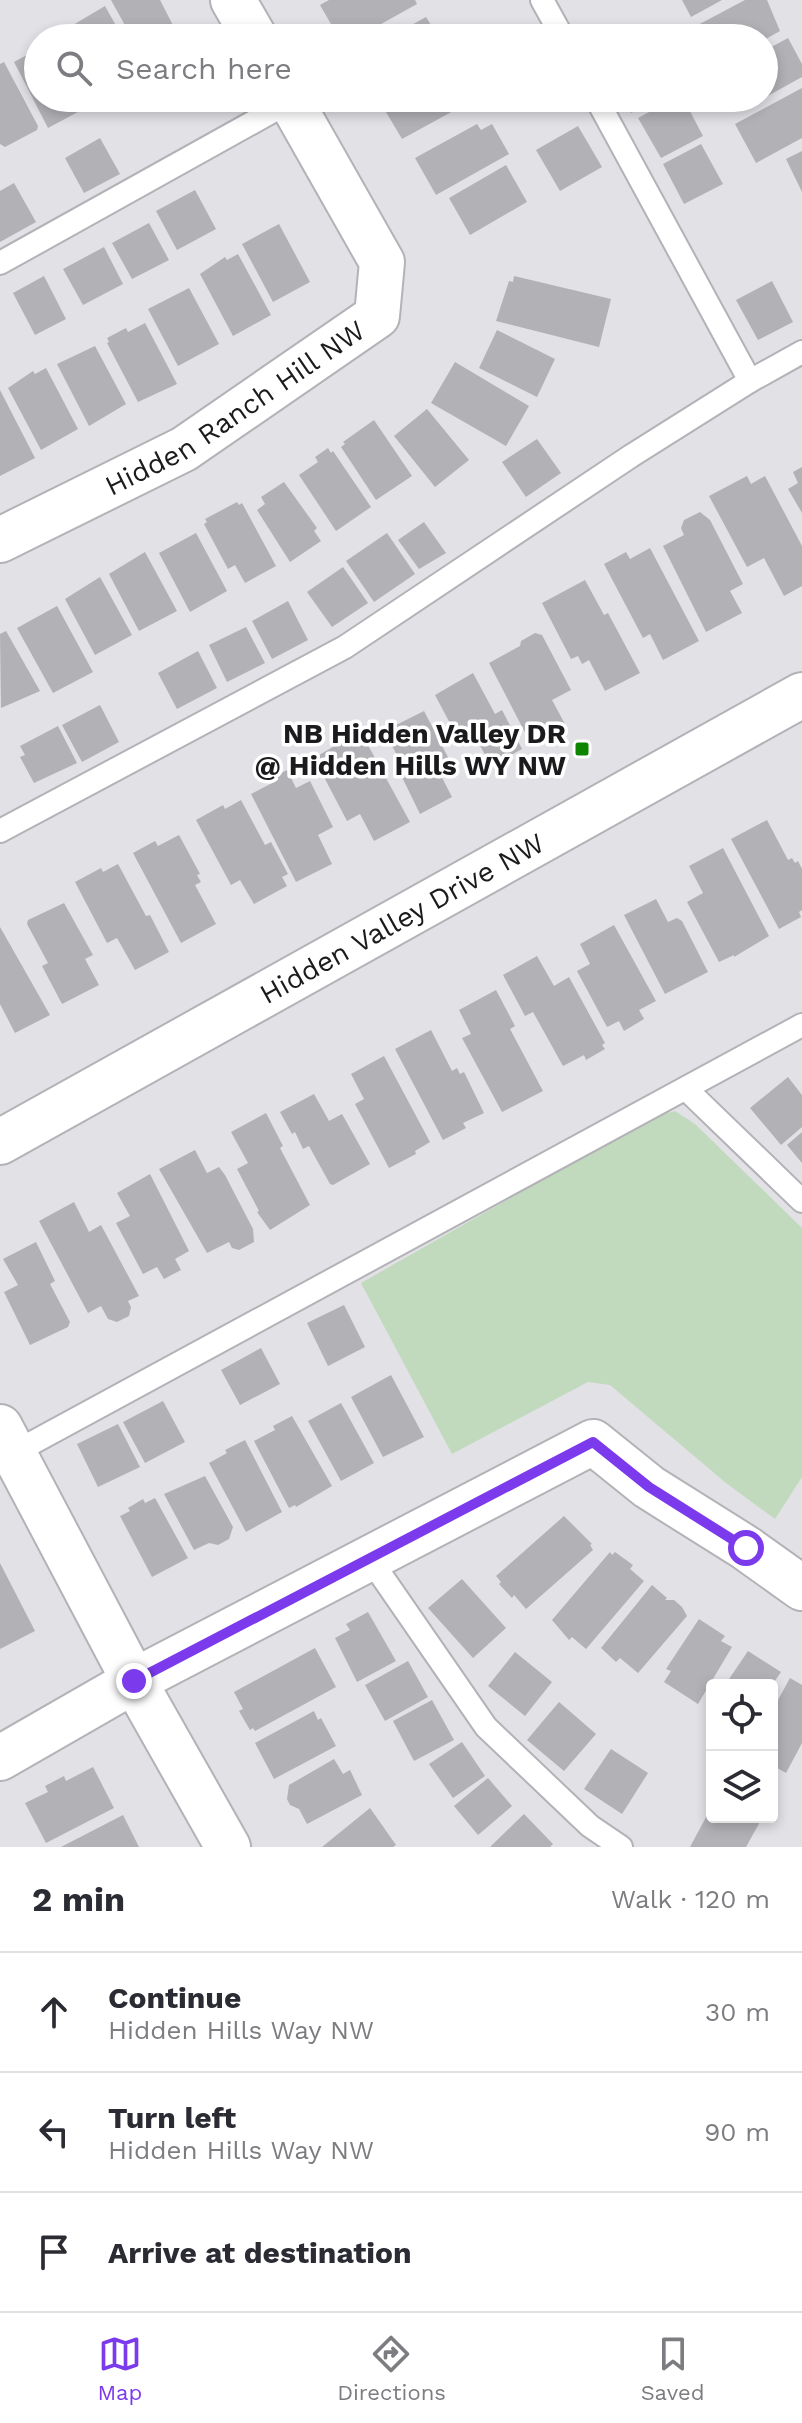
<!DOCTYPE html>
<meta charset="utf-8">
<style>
body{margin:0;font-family:"Work Sans",sans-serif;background:#f2f2f3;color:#2b2b33}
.controls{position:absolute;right:24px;bottom:24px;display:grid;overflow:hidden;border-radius:8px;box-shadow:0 4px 12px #0003}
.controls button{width:72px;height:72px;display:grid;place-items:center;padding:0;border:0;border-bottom:2px solid #e1e1e2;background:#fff;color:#2b2b33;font:40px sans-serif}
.stop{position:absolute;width:24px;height:24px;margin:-18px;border:6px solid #7c3aed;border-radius:50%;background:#fff}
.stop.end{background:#7c3aed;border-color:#fff;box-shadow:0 2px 8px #0008}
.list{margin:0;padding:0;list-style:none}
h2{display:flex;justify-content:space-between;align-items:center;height:104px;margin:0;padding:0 32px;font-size:34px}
h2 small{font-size:26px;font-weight:400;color:#7c7c81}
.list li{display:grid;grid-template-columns:52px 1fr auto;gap:24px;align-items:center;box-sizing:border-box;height:120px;padding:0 32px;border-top:2px solid #e1e1e2}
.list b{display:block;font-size:30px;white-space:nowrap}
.list p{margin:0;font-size:26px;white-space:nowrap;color:#7c7c81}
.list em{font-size:26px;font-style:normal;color:#7c7c81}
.icon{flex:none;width:44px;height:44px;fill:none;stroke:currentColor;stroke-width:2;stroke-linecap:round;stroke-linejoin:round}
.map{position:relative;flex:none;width:802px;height:1847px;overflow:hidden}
.search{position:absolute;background:#fff;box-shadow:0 4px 12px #0003;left:24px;right:24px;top:24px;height:88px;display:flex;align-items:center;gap:20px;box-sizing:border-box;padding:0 28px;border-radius:44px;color:#7c7c81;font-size:30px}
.sheet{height:464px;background:#fff}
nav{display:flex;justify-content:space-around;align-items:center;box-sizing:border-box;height:112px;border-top:2px solid #e1e1e2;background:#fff;font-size:22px;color:#7c7c81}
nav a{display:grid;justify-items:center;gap:4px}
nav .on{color:#7c3aed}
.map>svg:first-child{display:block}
</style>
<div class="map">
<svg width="802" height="1847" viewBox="0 0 802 1847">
<rect width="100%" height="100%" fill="#e1e1e6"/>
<!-- green -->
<polygon fill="#c1dabe" points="675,1111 695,1124 802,1228 802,1477 775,1519 726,1483 610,1385 588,1382 452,1454 361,1283 655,1116"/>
<!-- building -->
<g fill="#b2b1b6">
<polygon points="111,0 160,0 177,33 174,34 176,38 132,38"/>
<polygon points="329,0 415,0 417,4 356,38 339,38 320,5"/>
<polygon points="682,0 722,0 691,17"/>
<polygon points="745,0 767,0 780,31 764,40 680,38 679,35"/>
<polygon points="105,6 123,38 75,38 70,30 75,27 73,25"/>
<polygon points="426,17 439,38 388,38"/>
<polygon points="788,38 802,64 802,77 764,98 764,51"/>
<polygon points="38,49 38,98 85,98 89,106 48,128 14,62"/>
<polygon points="4,62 38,126 37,130 5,147 0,144 0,64"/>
<polygon points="802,88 802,138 756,163 735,124"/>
<polygon points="390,98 463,98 466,104 402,139 386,112 389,110 384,101"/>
<polygon points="623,98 659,98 631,113"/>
<polygon points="675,98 683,98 703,136 661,158 638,118"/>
<polygon points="745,98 763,98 749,105"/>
<polygon points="477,124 481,130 492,124 509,154 436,195 415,158"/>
<polygon points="578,126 602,167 560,191 536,150"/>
<polygon points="100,138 120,174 84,193 65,158"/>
<polygon points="701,144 723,184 684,204 663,164"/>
<polygon points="802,151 802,192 786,159"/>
<polygon points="506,165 527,202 470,235 449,198"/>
<polygon points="14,183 36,222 0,242 0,191"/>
<polygon points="195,190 216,229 177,250 156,211"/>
<polygon points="149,223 169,260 132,279 112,243"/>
<polygon points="279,224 310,282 273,302 242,244"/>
<polygon points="104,247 123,284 83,305 63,269"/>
<polygon points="238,254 271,315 233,336 200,274 225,257 227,260"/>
<polygon points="44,276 66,319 35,335 13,293"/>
<polygon points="514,276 611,299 599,347 496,321 509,281 513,282"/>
<polygon points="772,281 793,322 758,340 736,300"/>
<polygon points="189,288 219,344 178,366 148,309"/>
<polygon points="145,323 177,384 138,402 107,343 109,342 107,338 126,328 128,332"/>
<polygon points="497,330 555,359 537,397 479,368"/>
<polygon points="95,346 126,404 89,426 57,364"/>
<polygon points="455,362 529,406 506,446 431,403"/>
<polygon points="46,368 78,429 41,450 8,388 33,371 35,374"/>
<polygon points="0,390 35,458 0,476"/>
<polygon points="427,409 469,460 435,487 394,436"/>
<polygon points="374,420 412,476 376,500 341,447 345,444 343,442"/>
<polygon points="537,439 561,473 526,497 502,462"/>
<polygon points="328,448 331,453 333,451 371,507 336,531 299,475 318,462 315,457"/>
<polygon points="802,467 802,513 788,489 798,483 793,472"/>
<polygon points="747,476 751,484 765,476 802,546 802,586 784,596 764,558 747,567 709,496"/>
<polygon points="284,482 317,528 314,531 321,541 290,562 257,510 265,504 261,497"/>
<polygon points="237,502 239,505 242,503 276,566 245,583 235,565 228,569 204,524 207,522 205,519"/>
<polygon points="700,512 710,520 743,584 730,591 742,613 706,632 663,546 684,535 681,528 684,520"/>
<polygon points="424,522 446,553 419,569 398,540"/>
<polygon points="196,533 227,591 190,612 159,553"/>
<polygon points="387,533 415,574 374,602 346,561"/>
<polygon points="650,548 699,641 663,660 650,634 643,638 604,564 626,552 630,559"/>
<polygon points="145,552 177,611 139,631 109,574"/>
<polygon points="343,567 368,603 332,627 307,592"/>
<polygon points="100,577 132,635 95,655 65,599"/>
<polygon points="585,580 604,615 608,613 640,673 605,691 589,660 582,664 578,656 571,659 542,603"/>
<polygon points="288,601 308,640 272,659 252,621"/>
<polygon points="57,606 93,672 53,693 17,628"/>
<polygon points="246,627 265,663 227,682 209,645"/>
<polygon points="6,631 40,691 1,708 0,634"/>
<polygon points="535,633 542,635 571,690 552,700 566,726 531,744 489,663 520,646 521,641"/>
<polygon points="198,651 217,688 177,709 158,673"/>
<polygon points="473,673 495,714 502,710 522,749 491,766 476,738 462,746 435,695"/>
<polygon points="100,705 119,742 82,762 62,725"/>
<polygon points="424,711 451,763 438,770 452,797 420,814 401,775 406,772 384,731"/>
<polygon points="58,726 77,763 34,783 20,757 25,755 20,746"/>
<polygon points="355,734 363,736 410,822 374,841 360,814 347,821 314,758"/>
<polygon points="287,770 296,788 310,781 333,827 318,835 332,864 296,882 251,794 274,782 272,778"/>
<polygon points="241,800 265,845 271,842 288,874 282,877 287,886 254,904 240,880 231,885 196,820 223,805 225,809"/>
<polygon points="767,820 788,860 792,858 795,863 798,861 802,869 802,910 799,912 801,917 779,929 731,839"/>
<polygon points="179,835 200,874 197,875 201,882 195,885 216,924 181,943 133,853 155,841 158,846"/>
<polygon points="723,848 769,936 734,957 734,955 719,962 687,902 703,893 689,866"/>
<polygon points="118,864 146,916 150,915 169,952 135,970 117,938 107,943 75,882 101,868 103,872"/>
<polygon points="656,899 668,922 677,918 682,921 708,972 665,994 624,915"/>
<polygon points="64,903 93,955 85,959 99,985 62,1004 42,966 48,963 27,924 28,920"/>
<polygon points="614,925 656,1001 639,1010 644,1019 624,1031 619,1021 607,1027 577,971 590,964 580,944"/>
<polygon points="0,927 50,1015 15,1033 0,1004"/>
<polygon points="537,956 554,986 569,977 605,1043 602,1045 605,1049 586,1060 584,1055 563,1066 533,1012 525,1016 503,975"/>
<polygon points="496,990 515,1026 510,1029 543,1091 502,1112 462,1038 471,1034 459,1010"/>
<polygon points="431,1030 452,1071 457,1068 460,1074 464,1072 484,1113 463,1123 466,1128 443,1140 395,1049"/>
<polygon points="384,1056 430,1142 415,1151 416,1154 389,1168 355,1104 364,1099 351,1074"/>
<polygon points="788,1077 802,1095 802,1127 781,1145 750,1108"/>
<polygon points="314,1094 329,1121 342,1114 370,1164 333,1185 330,1184 309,1146 303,1149 295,1132 292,1134 280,1112"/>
<polygon points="266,1113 283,1146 280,1148 310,1205 270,1230 257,1212 259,1211 237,1169 248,1163 231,1132"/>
<polygon points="802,1132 802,1163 787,1145"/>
<polygon points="195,1150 207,1173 219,1167 225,1175 253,1229 254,1242 239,1250 232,1248 229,1242 207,1253 159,1169"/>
<polygon points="150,1174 189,1251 175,1259 181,1270 164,1279 157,1267 143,1274 116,1223 130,1216 117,1193"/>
<polygon points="74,1202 89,1232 101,1225 139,1296 128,1301 131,1307 129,1316 117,1322 108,1319 101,1306 88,1313 39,1221"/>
<polygon points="36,1242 55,1281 50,1284 70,1322 68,1327 30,1345 4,1292 18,1285 3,1259"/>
<polygon points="344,1305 365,1347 328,1366 307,1323"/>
<polygon points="261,1348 280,1384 240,1405 221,1370"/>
<polygon points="391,1375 424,1437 383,1457 351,1397"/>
<polygon points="163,1401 185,1442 145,1463 123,1422"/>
<polygon points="341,1403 374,1463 341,1481 308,1421"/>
<polygon points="292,1416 332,1486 296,1507 295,1505 289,1508 254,1441 275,1430 273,1426"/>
<polygon points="118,1424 140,1467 98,1487 77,1444"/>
<polygon points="245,1440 282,1512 246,1532 209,1463 227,1453 225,1450"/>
<polygon points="205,1476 233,1527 229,1539 218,1545 209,1543 194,1550 164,1494"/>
<polygon points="155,1498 188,1558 152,1577 120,1516 130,1511 128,1508 143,1499 145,1503"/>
<polygon points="564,1516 592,1544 590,1545 593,1550 526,1609 514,1595 512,1598 499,1584 501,1582 496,1576"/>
<polygon points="610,1552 612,1555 615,1552 633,1565 630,1569 644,1581 586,1649 572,1637 569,1640 552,1620"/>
<polygon points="0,1563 35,1631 0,1649"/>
<polygon points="462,1579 506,1628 473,1658 428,1608"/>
<polygon points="652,1585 667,1598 665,1600 674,1600 682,1607 687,1616 638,1673 620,1658 616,1662 601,1648"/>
<polygon points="368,1612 396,1661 357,1682 335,1638 350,1630 346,1624"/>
<polygon points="699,1619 725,1636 721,1641 732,1647 698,1704 664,1682 671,1671 666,1669"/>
<polygon points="315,1648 336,1687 255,1731 253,1728 250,1730 239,1711 243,1709 234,1692"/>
<polygon points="748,1651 781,1672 772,1685 725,1685"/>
<polygon points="515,1652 552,1682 525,1716 488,1686"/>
<polygon points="408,1661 428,1697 385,1721 365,1685"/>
<polygon points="790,1678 802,1685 802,1743 786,1773 772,1765 772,1711"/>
<polygon points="432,1700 454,1740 414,1761 393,1721"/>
<polygon points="559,1702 596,1734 564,1771 527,1740"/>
<polygon points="314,1711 318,1720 321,1718 336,1746 274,1779 255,1743"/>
<polygon points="462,1742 485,1776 453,1798 429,1764"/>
<polygon points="611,1749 648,1773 622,1814 584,1789"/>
<polygon points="334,1759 343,1774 350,1770 362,1795 307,1824 299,1809 290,1805 287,1799 289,1785"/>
<polygon points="93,1767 114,1808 46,1843 25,1803 48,1792 45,1786 64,1776 66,1781"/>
<polygon points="488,1778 512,1806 478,1835 454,1806"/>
<polygon points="712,1806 712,1817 756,1817 761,1820 746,1847 690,1847"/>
<polygon points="370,1808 396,1845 393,1847 322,1847"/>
<polygon points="524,1814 553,1844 550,1847 490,1847"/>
<polygon points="123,1815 139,1847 61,1847"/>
</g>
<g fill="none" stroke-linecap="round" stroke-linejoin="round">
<!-- service casing -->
<g stroke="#b3b2b7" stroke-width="26">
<g id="service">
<polyline points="542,0 563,38"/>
<polyline points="596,98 750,381"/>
<polyline points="0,263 291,101"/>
<polyline points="0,831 345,647 631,456 750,381 802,352"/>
<polyline points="686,1089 802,1201"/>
<polyline points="8,1456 802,1025"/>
<polyline points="370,1559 486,1727 590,1826 621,1847"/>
</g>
</g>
<!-- minor casing -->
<g stroke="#b3b2b7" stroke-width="48">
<g id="minor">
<polyline points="233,0 255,38"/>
<path id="s1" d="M0,540L184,449L377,316L382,262L289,98"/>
<polyline points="0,1427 134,1681 228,1847"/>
<polyline points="0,1758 134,1681 593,1442 649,1487 746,1548 802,1588"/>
</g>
</g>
<!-- tertiary casing -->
<g stroke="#b3b2b7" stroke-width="48">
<g id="tertiary">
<path id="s2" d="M0,1142L802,695"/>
</g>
</g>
<!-- service -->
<use href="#service" stroke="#fff" stroke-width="22"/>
<!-- minor -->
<use href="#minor" stroke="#fff" stroke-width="44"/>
<!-- tertiary -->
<use href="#tertiary" stroke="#fff" stroke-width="44"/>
</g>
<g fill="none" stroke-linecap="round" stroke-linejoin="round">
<!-- route -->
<polyline stroke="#7c3aed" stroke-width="10" points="134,1681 593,1442 649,1487 746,1548"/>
</g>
<!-- markers -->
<rect fill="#0e8501" stroke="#fff" stroke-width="3" x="574" y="741" width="16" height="16" rx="4"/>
<g text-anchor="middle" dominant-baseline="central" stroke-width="7" stroke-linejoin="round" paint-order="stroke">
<!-- street labels -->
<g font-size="28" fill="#1b1b1d" stroke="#fff">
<text stroke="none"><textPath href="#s1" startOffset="270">Hidden Ranch Hill NW</textPath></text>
<text stroke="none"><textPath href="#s2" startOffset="460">Hidden Valley Drive NW</textPath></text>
</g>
<!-- poi labels -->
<g font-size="28" font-weight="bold" fill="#1b1b1d" stroke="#fff" text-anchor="end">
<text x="566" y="733">NB Hidden Valley DR<tspan x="566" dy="32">@ Hidden Hills WY NW</tspan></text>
</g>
</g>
</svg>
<div class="controls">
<button><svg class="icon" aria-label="locate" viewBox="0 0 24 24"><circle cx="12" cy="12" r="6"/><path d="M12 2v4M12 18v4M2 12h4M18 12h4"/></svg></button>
<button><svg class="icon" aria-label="layers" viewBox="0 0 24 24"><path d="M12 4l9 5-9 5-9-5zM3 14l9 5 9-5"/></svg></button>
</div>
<div class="stop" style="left:746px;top:1548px"></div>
<div class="stop end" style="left:134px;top:1681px"></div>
<div class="search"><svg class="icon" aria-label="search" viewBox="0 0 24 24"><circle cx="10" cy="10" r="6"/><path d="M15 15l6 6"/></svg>Search here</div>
</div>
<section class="sheet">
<h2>2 min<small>Walk · 120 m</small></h2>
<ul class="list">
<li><svg class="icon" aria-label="ahead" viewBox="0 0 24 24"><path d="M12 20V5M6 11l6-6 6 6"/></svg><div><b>Continue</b><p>Hidden Hills Way NW</p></div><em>30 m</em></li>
<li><svg class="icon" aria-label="left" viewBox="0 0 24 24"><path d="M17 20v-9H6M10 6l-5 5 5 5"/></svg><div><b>Turn left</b><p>Hidden Hills Way NW</p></div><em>90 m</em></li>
<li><svg class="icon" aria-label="arrive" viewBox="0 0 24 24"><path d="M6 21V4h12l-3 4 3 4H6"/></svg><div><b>Arrive at destination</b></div></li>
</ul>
</section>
<nav>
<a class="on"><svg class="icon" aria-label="map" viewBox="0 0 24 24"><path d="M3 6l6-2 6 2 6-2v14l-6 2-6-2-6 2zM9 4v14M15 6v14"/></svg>Map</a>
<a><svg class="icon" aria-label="directions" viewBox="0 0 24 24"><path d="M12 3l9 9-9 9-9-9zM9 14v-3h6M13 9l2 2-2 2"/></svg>Directions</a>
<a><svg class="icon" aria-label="saved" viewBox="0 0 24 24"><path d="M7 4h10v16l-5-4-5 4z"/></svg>Saved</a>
</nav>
